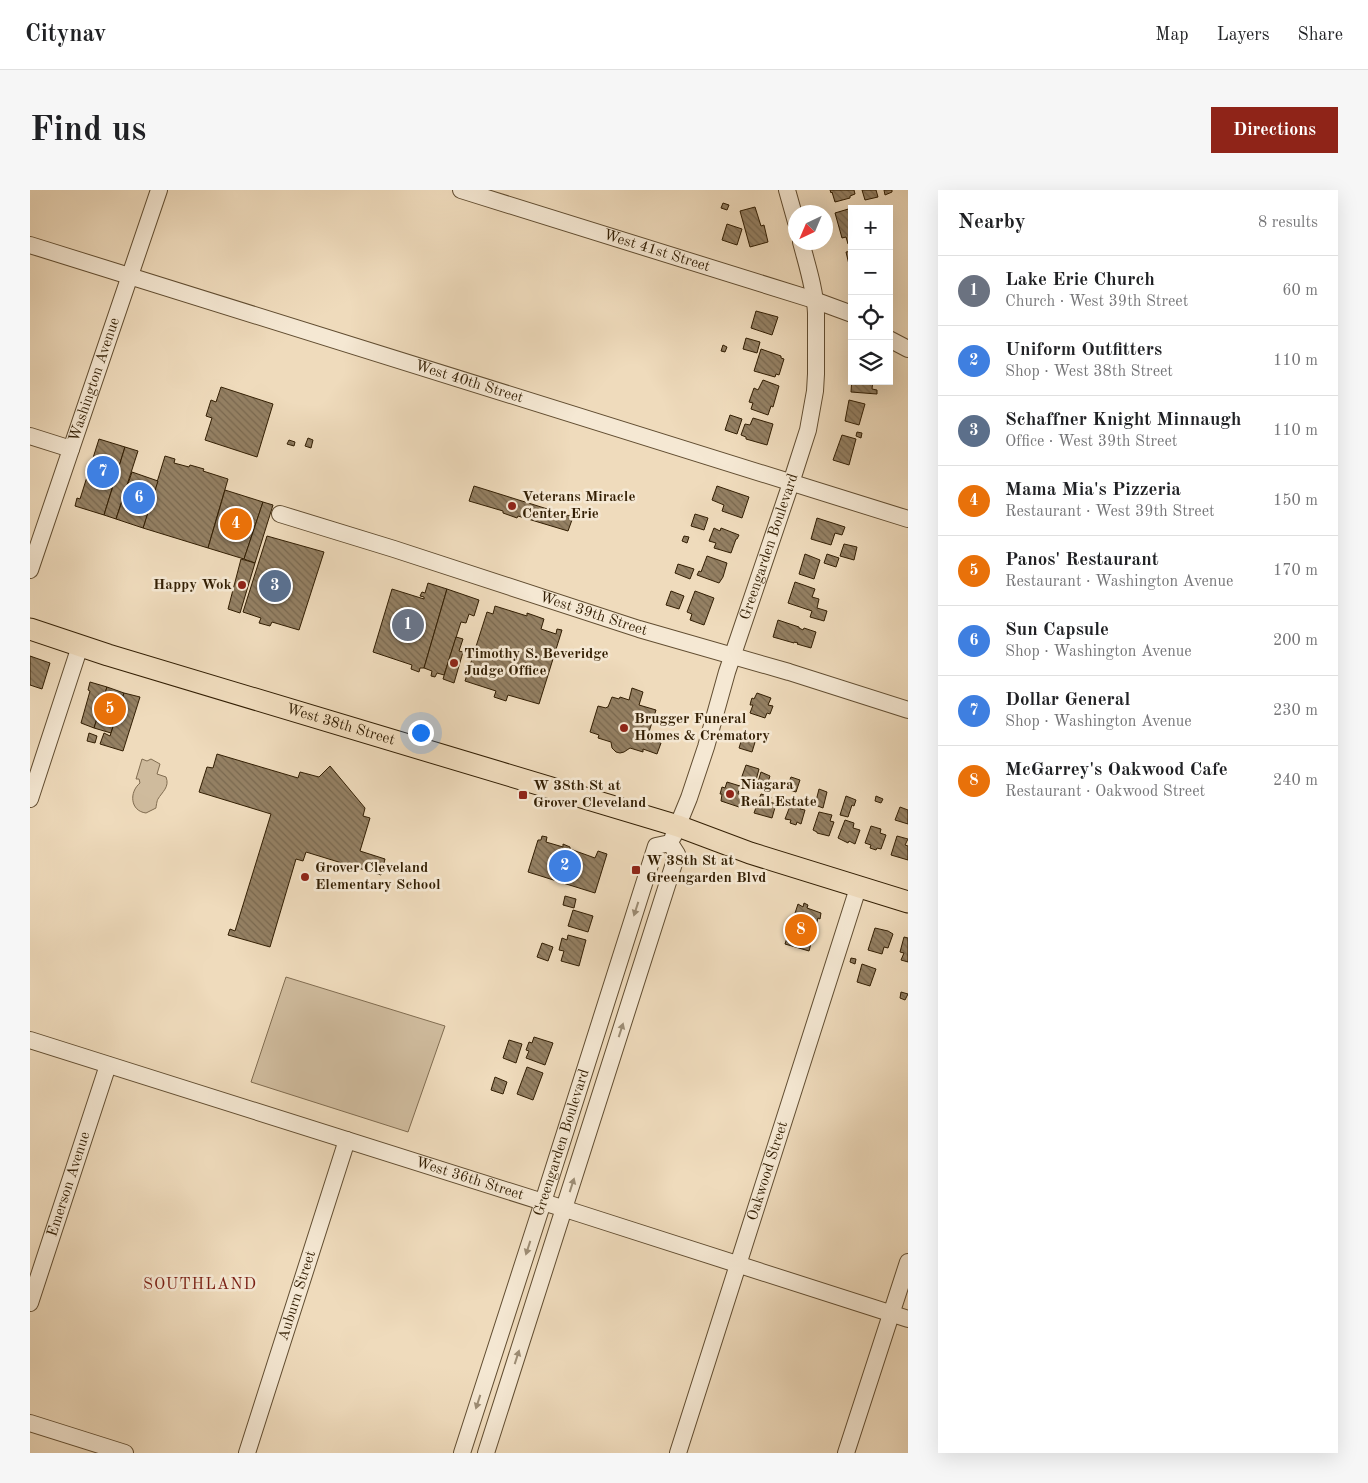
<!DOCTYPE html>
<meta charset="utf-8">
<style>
body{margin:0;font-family:"Old Standard TT",serif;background:#f6f6f6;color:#202124}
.controls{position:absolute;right:15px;top:15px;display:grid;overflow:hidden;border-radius:0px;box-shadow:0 5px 20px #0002}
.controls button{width:45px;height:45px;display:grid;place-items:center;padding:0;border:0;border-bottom:1px solid #e0e0e0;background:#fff;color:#202124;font:25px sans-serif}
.compass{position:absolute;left:758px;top:15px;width:45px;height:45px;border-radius:50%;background:#fff;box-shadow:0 5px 20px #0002;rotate:224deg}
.you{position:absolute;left:390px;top:542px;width:18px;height:18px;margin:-12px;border:4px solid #fff;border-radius:50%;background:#1a73e8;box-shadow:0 0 0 8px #1a73e833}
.badge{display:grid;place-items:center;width:32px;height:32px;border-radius:50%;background:#8f2418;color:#fff;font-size:16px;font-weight:700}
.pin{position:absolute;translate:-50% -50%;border:2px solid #fff;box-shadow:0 1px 5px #0006}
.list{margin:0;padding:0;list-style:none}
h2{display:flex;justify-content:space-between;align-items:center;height:65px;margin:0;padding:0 20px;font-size:21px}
h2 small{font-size:16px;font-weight:400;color:#757577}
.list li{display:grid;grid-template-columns:32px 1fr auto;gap:15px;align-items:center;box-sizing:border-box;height:70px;padding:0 20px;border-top:1px solid #e0e0e0}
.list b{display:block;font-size:19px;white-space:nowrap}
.list p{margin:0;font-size:16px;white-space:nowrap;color:#757577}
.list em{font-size:16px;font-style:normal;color:#757577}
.icon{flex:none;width:28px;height:28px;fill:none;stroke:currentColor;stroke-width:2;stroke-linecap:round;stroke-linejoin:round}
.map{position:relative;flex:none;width:878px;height:1263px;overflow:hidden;border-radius:0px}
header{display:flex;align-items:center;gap:30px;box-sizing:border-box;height:70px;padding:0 25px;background:#fff;border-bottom:1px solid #e0e0e0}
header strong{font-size:24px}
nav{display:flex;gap:28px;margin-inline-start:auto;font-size:18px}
.intro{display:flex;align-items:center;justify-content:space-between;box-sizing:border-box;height:120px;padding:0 30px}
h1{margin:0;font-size:35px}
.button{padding:12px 22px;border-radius:0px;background:#8f2418;color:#fff;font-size:18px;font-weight:700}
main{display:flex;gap:30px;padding:0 30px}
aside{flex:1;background:#fff;border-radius:0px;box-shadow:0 5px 20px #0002}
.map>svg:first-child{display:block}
</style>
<header>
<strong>Citynav</strong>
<nav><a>Map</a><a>Layers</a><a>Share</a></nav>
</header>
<div class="intro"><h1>Find us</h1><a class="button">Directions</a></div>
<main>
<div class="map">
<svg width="878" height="1263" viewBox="0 0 878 1263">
<defs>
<pattern id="building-back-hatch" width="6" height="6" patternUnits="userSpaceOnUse" patternTransform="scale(1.25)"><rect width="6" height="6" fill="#948063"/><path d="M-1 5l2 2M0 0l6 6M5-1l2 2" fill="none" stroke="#79684f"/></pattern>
</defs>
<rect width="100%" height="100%" fill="#efdbbc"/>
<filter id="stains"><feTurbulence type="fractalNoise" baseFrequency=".004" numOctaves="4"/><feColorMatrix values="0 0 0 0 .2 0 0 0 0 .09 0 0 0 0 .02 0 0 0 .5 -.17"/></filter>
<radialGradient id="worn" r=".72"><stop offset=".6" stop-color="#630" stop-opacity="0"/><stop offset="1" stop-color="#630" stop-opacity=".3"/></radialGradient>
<!-- green -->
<g fill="#cfbb9d" stroke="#806c50">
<path d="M112,569L117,571L121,569L130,574L127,584L136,587C140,597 132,602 128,609C127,610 126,617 126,618L116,623C100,621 99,602 110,593L109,589H106Z"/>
<polygon points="256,787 415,836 378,942 221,892"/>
</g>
<!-- building -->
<g fill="url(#building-back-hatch)" stroke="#321e03">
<polygon points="800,0 824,0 825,4 820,6 820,8 805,12 802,2 801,3"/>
<polygon points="832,0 846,0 848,7 835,10"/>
<polygon points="854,0 862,0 862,2 855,5"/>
<polygon points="693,13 699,15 697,20 691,18"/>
<polygon points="725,17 731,36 734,35 738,52 720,57 710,21"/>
<polygon points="825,17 825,19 822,19 822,53 818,54 816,47 812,48 805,23"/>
<polygon points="697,34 712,39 707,55 692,50"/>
<polygon points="822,61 822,87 816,62"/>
<polygon points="726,121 748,127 742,145 721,138"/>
<polygon points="716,148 730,152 727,163 713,159"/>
<polygon points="693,155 697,157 695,162 691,161"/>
<polygon points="731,159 751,166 751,168 754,169 749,185 746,184 745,187 724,181"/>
<polygon points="822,188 822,191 843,191 842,199 847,200 847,204 821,202"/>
<polygon points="733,190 749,196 743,217 741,216 738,225 721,219 723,213 719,212 724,198 728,200"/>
<polygon points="191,197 243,214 227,267 175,250 182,228 176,226 181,210 186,212"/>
<polygon points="819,210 835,214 829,235 815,231"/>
<polygon points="700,225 712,229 707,244 695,240"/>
<polygon points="723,228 743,234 737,255 716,249 716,247 711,245 715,234 720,235"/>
<polygon points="827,242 832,243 831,248 826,246"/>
<polygon points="812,245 826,249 819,275 803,270"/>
<polygon points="278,248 283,250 281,258 275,256"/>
<polygon points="69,249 95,257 74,325 45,316 47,308 50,309"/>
<polygon points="259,250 265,252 264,256 257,254"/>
<polygon points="95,257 108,261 86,329 74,325"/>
<polygon points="135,266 145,269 144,273 159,277 160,275 174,279 173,281 198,289 178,358 113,338"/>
<polygon points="102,282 128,291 113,338 86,329"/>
<polygon points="444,296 543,327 538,341 488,326 487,328 473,323 473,321 439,311"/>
<polygon points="687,296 719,307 712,328 692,321 694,315 682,310"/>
<polygon points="195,300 233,312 214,369 178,358"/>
<polygon points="233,312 243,315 225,373 214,369"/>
<polygon points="665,324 678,328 674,340 661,336"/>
<polygon points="787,328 815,337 812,345 805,343 801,355 781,349"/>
<polygon points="684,338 690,341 691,338 709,345 707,349 706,349 701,363 684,358 686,353 679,351"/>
<polygon points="237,346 294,362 269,440 242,432 240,436 229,433 231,428 213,422"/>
<polygon points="654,346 659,347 657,353 652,351"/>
<polygon points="814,354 827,357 824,370 810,366"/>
<polygon points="775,364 790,370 784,389 769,384"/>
<polygon points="797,364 809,368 806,377 794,373"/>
<polygon points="677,366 697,373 693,387 689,393 667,385 669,381 671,382"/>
<polygon points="211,369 225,373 210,423 198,419"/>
<polygon points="648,374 664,379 660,389 645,383"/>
<polygon points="765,392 785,399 782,407 789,409 787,418 797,421 794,431 780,427 782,421 758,413"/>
<polygon points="398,393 417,399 394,478 390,478 389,482 381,479 382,475 343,462 362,399 394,409 394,407 390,406 392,402 395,403"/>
<polygon points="417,399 449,410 444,426 439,424 436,433 431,432 414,485 407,483 405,487 401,486 402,481 394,478"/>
<polygon points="641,401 654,406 649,419 636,415"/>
<polygon points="665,401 684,408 674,435 660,430 662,424 657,422"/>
<polygon points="465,416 497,426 497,423 514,429 511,439 526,444 527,439 532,440 509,514 478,505 476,511 464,507 466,501 435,491 457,422 463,424"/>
<polygon points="748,430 769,437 769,438 773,440 774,438 786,442 781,458 767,454 768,453 764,452 764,453 743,447"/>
<polygon points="426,447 433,449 429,461 433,462 424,493 413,489"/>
<polygon points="0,466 20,473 12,499 0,495"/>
<polygon points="60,492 77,497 64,538 51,533 60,501 58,500"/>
<polygon points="77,497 94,503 81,543 64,538"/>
<polygon points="602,498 613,502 609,515 626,520 617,548 631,553 627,564 613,559 613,562 600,558 594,562 590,563 586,562 582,558 581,552 568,548 569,545 560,542 568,516 576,518 577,517 578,517 582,507 589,509 590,507 599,510"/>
<polygon points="94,503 110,507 93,561 70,554 74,543 80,546"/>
<polygon points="727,503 741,508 738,515 743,516 740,524 737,523 735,528 720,523 723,515 720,515 721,511 722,508 724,509"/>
<polygon points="59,543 67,546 65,553 57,551"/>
<polygon points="713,545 726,549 722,562 709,558"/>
<polygon points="187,564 268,588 270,582 289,587 300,576 335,618 333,626 340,628 330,661 355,669 351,685 276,662 273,671 266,669 240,757 198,745 200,739 205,741 241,624 169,602 177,577 183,578"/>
<polygon points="716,575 729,579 725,594 711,589"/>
<polygon points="731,582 740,586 736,598 727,595"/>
<polygon points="761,587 770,590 766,602 756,599"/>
<polygon points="697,592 710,596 708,604 713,605 709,617 691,611 692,604 690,604 692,597 695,598"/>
<polygon points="789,599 797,602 793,618 785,615"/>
<polygon points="731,604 741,607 740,612 746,614 742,628 724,623"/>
<polygon points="816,606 826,610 824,616 822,615 818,627 810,625"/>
<polygon points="846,606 853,609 851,613 845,611"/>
<polygon points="762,611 772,614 770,619 775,620 771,634 767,632 766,635 760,633 761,630 755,629"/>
<polygon points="870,617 878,620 878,634 865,630"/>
<polygon points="789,622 802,625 800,631 804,632 799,646 787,643 787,642 783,640"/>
<polygon points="815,630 824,633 823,638 830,640 825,654 819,651 818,653 808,648"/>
<polygon points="841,636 851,639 850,643 856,645 851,659 847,658 846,660 840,658 841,655 835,653"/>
<polygon points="512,646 517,647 516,652 533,657 533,654 540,657 540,659 565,668 568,661 577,664 565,703 498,682 508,650 511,650"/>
<polygon points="867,646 878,649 875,655 878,656 878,670 861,665"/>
<polygon points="535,706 546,709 544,718 533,715"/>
<polygon points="774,713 778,715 777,718 791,723 790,729 788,728 779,761 755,754 768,714 773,717"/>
<polygon points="543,720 563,726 558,742 538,736"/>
<polygon points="845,738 858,741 863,744 858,758 854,757 852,764 838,760"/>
<polygon points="538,745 556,750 549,776 531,771 534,761 529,760 532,748 537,750"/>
<polygon points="874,747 878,748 878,772 871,770 874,763 870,762"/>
<polygon points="512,753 523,757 518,771 507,767"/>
<polygon points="821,768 826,769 825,774 820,772"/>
<polygon points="832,774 846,779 840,796 827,792"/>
<polygon points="871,802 878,804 875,810 870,808"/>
<polygon points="504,847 523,853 515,875 496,868 499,861 496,860 499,852 502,853"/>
<polygon points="479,850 492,854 486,873 473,868"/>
<polygon points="497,877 513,883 503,910 487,904"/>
<polygon points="465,887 477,892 473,904 461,900"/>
</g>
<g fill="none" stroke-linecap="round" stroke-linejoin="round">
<!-- minor casing -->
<g stroke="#614d31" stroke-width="18">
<g id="minor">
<path id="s1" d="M431,0L784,110L822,124"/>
<polyline points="757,0 766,32"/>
<path id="s2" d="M0,55L878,329"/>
<polyline points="859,149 878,159"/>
<polyline points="0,246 41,259"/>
<path id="s3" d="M250,324L364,359L609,439L759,482L878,520"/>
<path id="s4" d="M0,380L129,0"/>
<polyline points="0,609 50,456"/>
<path id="s5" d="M643,647L659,608L676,557L697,482L761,293L778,240L785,201L786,184V123C785,99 777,75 771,52"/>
<path id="s6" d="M0,850L551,1024L878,1129"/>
<path id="s7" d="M0,1113L78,875"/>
<polyline points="0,1233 95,1263"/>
<path id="s8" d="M217,1263L317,950"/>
<path id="s9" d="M432,1263L513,1012L626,656L640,653"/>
<polyline points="456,1263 647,664 640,653"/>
<path id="s10" d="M648,1263L828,698"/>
<polyline points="816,1263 878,1072"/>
</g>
</g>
<!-- major casing -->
<g stroke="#321e03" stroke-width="23">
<g id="major">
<path id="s11" d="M0,439L78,465L648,636L720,663L878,712"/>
</g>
</g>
<!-- minor -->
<use href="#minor" stroke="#f5e8d3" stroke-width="16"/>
<!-- major -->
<use href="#major" stroke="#efdbbc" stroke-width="21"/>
</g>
<!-- one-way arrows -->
<defs><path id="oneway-solid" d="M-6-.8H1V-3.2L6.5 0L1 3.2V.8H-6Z" transform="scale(1.25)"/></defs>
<g fill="#9d8d75">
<use href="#oneway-solid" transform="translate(606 719) rotate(108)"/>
<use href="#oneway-solid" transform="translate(591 840) rotate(-72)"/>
<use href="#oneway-solid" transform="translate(542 995) rotate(-72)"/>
<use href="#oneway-solid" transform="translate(498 1058) rotate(108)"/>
<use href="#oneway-solid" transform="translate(487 1167) rotate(-72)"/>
<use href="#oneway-solid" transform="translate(448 1212) rotate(108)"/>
</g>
<!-- markers -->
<g fill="#8f2418" stroke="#f5e8d3" stroke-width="2">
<circle cx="482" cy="316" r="5"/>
<circle cx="212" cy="395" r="5"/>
<circle cx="424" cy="473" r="5"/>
<circle cx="594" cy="538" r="5"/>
<circle cx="700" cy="604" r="5"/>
<rect x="488" y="600" width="10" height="10" rx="2.5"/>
<rect x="601" y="675" width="10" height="10" rx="2.5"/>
<circle cx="275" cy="687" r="5"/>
</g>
<g text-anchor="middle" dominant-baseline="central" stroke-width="5" stroke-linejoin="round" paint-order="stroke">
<!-- street labels -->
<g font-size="15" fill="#321e03" stroke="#f5e8d3">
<text stroke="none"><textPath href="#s1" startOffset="205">West 41st Street</textPath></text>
<text stroke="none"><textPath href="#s4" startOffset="201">Washington Avenue</textPath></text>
<text stroke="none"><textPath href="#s2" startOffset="460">West 40th Street</textPath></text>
<text stroke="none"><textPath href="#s5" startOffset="306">Greengarden Boulevard</textPath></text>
<text stroke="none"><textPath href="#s3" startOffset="329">West 39th Street</textPath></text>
<text stroke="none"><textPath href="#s11" startOffset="325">West 38th Street</textPath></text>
<text stroke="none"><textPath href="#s9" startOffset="326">Greengarden Boulevard</textPath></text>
<text stroke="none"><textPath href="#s10" startOffset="296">Oakwood Street</textPath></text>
<text stroke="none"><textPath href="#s6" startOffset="461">West 36th Street</textPath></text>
<text stroke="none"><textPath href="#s7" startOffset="125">Emerson Avenue</textPath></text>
<text stroke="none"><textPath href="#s8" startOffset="165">Auburn Street</textPath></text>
</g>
<!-- poi labels -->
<g font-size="15" font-weight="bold" fill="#321e03" stroke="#f5e8d3" text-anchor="start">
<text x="492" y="307">Veterans Miracle<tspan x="492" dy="17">Center Erie</tspan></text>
<text x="202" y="395" text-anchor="end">Happy Wok</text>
<text x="434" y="464">Timothy S. Beveridge<tspan x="434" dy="17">Judge Office</tspan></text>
<text x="604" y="529">Brugger Funeral<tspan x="604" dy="17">Homes &amp; Crematory</tspan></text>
<text x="710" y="595">Niagara<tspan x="710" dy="17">Real Estate</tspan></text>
<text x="503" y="596">W 38th St at<tspan x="503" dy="17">Grover Cleveland</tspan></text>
<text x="616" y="671">W 38th St at<tspan x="616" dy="17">Greengarden Blvd</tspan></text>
<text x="285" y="678">Grover Cleveland<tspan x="285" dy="17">Elementary School</tspan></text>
</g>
<!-- neighbourhood labels -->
<g font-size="16" letter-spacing="1" fill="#7a1f14" stroke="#f5e8d3">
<text x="170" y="1095">SOUTHLAND</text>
</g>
</g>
<rect width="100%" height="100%" filter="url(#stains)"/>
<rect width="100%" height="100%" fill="url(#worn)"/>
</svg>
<div class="controls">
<button>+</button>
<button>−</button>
<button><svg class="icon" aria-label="locate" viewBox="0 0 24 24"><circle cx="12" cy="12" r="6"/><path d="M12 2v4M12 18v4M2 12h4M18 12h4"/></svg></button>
<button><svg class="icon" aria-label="layers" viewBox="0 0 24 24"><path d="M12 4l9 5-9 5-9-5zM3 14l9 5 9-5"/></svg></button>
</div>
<svg class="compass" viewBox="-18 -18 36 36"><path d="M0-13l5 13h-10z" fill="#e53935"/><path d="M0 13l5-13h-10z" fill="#757577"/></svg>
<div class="you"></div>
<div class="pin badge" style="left:378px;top:435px;background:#6b7280">1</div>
<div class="pin badge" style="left:535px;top:676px;background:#3f7fe0">2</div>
<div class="pin badge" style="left:245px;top:396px;background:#5c6f8a">3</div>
<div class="pin badge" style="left:206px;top:334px;background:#e8710a">4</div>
<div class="pin badge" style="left:80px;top:519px;background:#e8710a">5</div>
<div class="pin badge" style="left:109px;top:308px;background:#3f7fe0">6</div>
<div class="pin badge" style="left:73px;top:282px;background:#3f7fe0">7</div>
<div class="pin badge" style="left:771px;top:740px;background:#e8710a">8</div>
</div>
<aside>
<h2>Nearby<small>8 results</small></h2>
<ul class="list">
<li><span class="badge" style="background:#6b7280">1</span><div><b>Lake Erie Church</b><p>Church · West 39th Street</p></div><em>60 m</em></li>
<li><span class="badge" style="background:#3f7fe0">2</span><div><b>Uniform Outfitters</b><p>Shop · West 38th Street</p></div><em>110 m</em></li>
<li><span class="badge" style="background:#5c6f8a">3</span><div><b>Schaffner Knight Minnaugh</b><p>Office · West 39th Street</p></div><em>110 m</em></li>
<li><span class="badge" style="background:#e8710a">4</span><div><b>Mama Mia's Pizzeria</b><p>Restaurant · West 39th Street</p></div><em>150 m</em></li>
<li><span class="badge" style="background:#e8710a">5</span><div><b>Panos' Restaurant</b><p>Restaurant · Washington Avenue</p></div><em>170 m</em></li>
<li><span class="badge" style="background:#3f7fe0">6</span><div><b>Sun Capsule</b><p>Shop · Washington Avenue</p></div><em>200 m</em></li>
<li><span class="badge" style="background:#3f7fe0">7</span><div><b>Dollar General</b><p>Shop · Washington Avenue</p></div><em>230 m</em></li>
<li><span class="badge" style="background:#e8710a">8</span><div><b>McGarrey's Oakwood Cafe</b><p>Restaurant · Oakwood Street</p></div><em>240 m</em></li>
</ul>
</aside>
</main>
